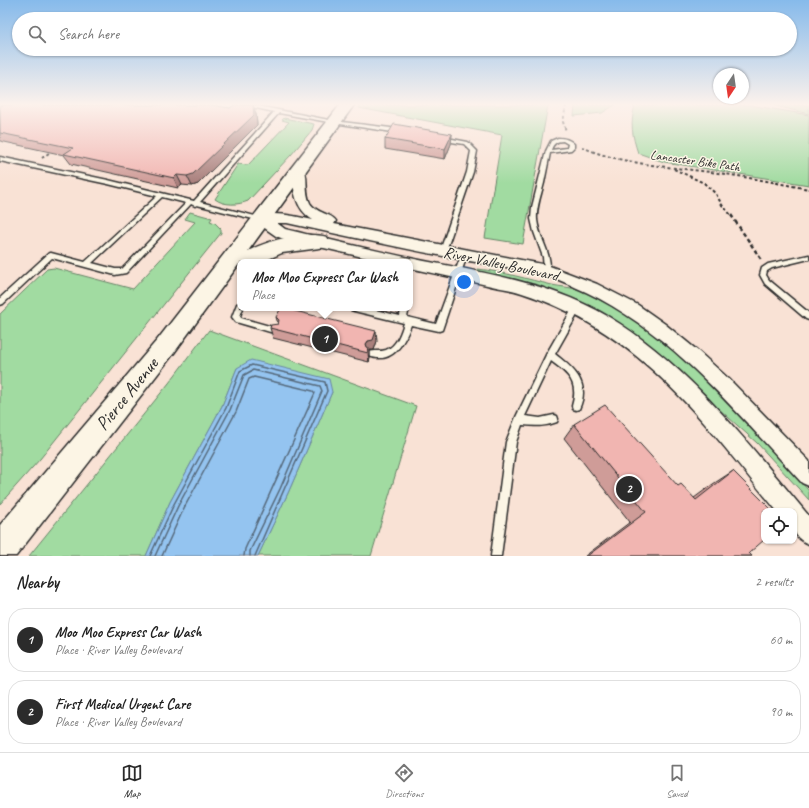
<!DOCTYPE html>
<meta charset="utf-8">
<style>
body{margin:0;font-family:Caveat,sans-serif;background:#f2f2f2;color:#222}
.controls{position:absolute;right:12px;bottom:12px;display:grid;overflow:hidden;border-radius:8px;box-shadow:0 1px 3px #0004}
.controls button{width:36px;height:36px;display:grid;place-items:center;padding:0;border:0;border-bottom:1px solid #e0e0e0;background:#fff;color:#222;font:20px sans-serif}
.compass{position:absolute;left:713px;top:68px;width:36px;height:36px;border-radius:50%;background:#fff;box-shadow:0 1px 3px #0004;rotate:193deg}
.you{position:absolute;left:464px;top:282px;width:14px;height:14px;margin:-10px;border:3px solid #fff;border-radius:50%;background:#1a73e8;box-shadow:0 0 0 6px #1a73e833}
.badge{display:grid;place-items:center;width:26px;height:26px;border-radius:50%;background:#2b2b2b;color:#fff;font-size:13px;font-weight:700}
.pin{position:absolute;translate:-50% -50%;border:2px solid #fff;box-shadow:0 1px 4px #0006}
.popup{position:absolute;left:237px;top:259px;width:176px;height:52px;box-sizing:border-box;display:grid;place-content:center;border-radius:8px;background:#fff;filter:drop-shadow(0 1px 3px #0005);font-size:13px;white-space:nowrap;color:#767676}
.popup b{font-size:15px;color:#222}
.popup::after{content:'';position:absolute;left:50%;top:100%;margin-left:-8px;border:8px solid transparent;border-top-color:#fff}
.list{margin:0;padding:0;list-style:none}
h2{display:flex;justify-content:space-between;align-items:center;height:52px;margin:0;padding:0 16px;font-size:17px}
h2 small{font-size:13px;font-weight:400;color:#767676}
.list li{display:grid;grid-template-columns:26px 1fr auto;gap:12px;align-items:center;box-sizing:border-box;height:64px;margin:0 8px 8px;padding:0 8px;border:1px solid #e0e0e0;border-radius:16px}
.list b{display:block;font-size:15px;white-space:nowrap}
.list p{margin:0;font-size:13px;white-space:nowrap;color:#767676}
.list em{font-size:13px;font-style:normal;color:#767676}
.icon{flex:none;width:22px;height:22px;fill:none;stroke:currentColor;stroke-width:2;stroke-linecap:round;stroke-linejoin:round}
.map{position:relative;flex:none;width:809px;height:556px;overflow:hidden}
.search{position:absolute;background:#fff;box-shadow:0 1px 3px #0004;left:12px;right:12px;top:12px;height:44px;display:flex;align-items:center;gap:10px;box-sizing:border-box;padding:0 14px;border-radius:22px;color:#767676;font-size:15px}
.sheet{height:196px;background:#fff}
nav{display:flex;justify-content:space-around;align-items:center;box-sizing:border-box;height:56px;border-top:1px solid #e0e0e0;background:#fff;font-size:11px;color:#767676}
nav a{display:grid;justify-items:center;gap:2px}
nav .on{color:#2b2b2b}
.map>svg:first-child{display:block}
</style>
<div class="map">
<svg width="809" height="556" viewBox="0 0 809 556">
<rect width="100%" height="100%" fill="#f9e2d5"/>
<filter id="ink" filterUnits="userSpaceOnUse"><feTurbulence type="fractalNoise" baseFrequency=".025" numOctaves="2"/><feDisplacementMap in="SourceGraphic" scale="8" xChannelSelector="R" yChannelSelector="G"/><feConvolveMatrix kernelMatrix="1 2 1 2 8 2 1 2 1" color-interpolation-filters="sRGB"/></filter>
<g filter="url(#ink)">
<!-- green -->
<g fill="#a1dba1" stroke="#668366">
<polygon points="361,105 548,105 523,244 485,238 502,135 359,108"/>
<polygon points="575,105 615,105 602,113 574,116"/>
<path d="M635,105H750L809,115V185L664,162L638,153C632,135 630,124 635,105Z"/>
<polygon points="774,105 809,105 809,114 776,106"/>
<path d="M284,118L314,124L312,130L291,155L248,201C239,205 224,206 215,199L238,164L248,165L289,122L282,120Z"/>
<polygon points="190,212 212,218 210,221 215,223 221,229 221,233 40,459 0,504 0,314 47,269 54,268 133,289 195,222 185,219"/>
<path d="M478,269C504,272 527,279 552,285C561,287 571,287 579,290C674,331 741,416 809,491V500L757,443L699,391L577,301L539,285L478,271Z"/>
<polygon points="209,330 416,406 371,556 258,556 288,493 332,392 237,368 222,406 170,502 146,556 29,556 169,383"/>
</g>
<!-- water -->
<polygon fill="#94c4f0" stroke="#6a87a1" points="251,360 329,379 332,392 288,493 258,556 146,556 170,502 222,406 237,368"/>
<g fill="none" stroke-linecap="round" stroke-linejoin="round">
<!-- shore -->
<g stroke="#55687a" stroke-width="1.5">
<polyline points="150,556 174,504 226,408 240,371 252,365 325,382 327,391 255,556"/>
<polyline points="155,556 178,506 230,410 244,375 253,370 320,386 322,391 280,489 250,551 250,556"/>
<polyline points="162,556 184,508 236,412 249,379 254,377 313,391 315,393 245,549 244,556"/>
</g>
<!-- lane casing -->
<g stroke="#2b2b2b" stroke-width="3">
<g id="lane">
<path d="M243,105H253L334,121L399,129L402,131L399,133L334,123L279,113L200,202L263,218L264,219L263,220L261,221L197,205L195,206L191,204L126,273L115,275L52,258L3,304L0,305V298L49,253H51L85,262L157,196L108,184L0,161V157L108,180L194,201L274,112ZM162,197L186,203L122,269H115L92,263Z"/>
<polygon points="442,137 468,142 477,151 473,172 446,251 443,253 440,251 467,172 471,151 464,144 440,140 439,139"/>
<path d="M558,138C564,138 569,139 574,144V147L571,150L550,153C548,163 546,173 544,183C541,195 536,208 537,220C539,238 551,251 550,270L547,273L544,270L543,257L534,232L531,219L532,207L546,151L551,141ZM563,141L568,144L567,148L551,150C553,144 556,141 563,141Z"/>
<path d="M462,253H466L467,255L442,330L439,331L411,325C404,343 393,365 369,356L368,354L369,352C375,350 380,352 386,350C397,346 401,332 404,323L354,311L351,310L350,308H367L400,316L401,308H409L407,317L436,324Z"/>
<polygon points="809,255 809,259 772,268 767,271 766,275 769,280 809,313 809,320 806,319 765,284 760,275 762,268 768,264"/>
<polygon points="240,303 240,308 243,308 240,316 241,318 280,329 281,331 280,333 277,334 236,322 232,317 237,304"/>
<path d="M577,305L580,306L581,308L555,354C574,369 591,383 579,409L576,410L573,409L572,406C579,383 569,374 551,361L525,416L540,418L554,415L557,416L558,419L557,422C545,427 534,426 522,425L516,442L501,556H491L506,442L516,417L547,353L574,306Z"/>
</g>
</g>
<!-- street casing -->
<g stroke="#2b2b2b" stroke-width="3">
<path id="street" d="M299,165L303,166C309,175 304,192 310,203C317,214 331,213 336,221L334,224L547,265L597,284L638,305L665,324L698,351L729,379L809,461V486L802,483C737,413 674,334 586,292C573,286 558,279 545,275C519,268 491,265 464,260C405,249 346,236 287,223H277L285,229C327,239 368,249 410,258C478,272 548,281 609,317C690,366 749,445 809,516V544C791,537 794,528 794,511H777C702,420 640,331 522,293C511,289 498,288 487,285C461,279 436,274 410,268V262H384L281,238L276,236L256,222L254,219L256,216C275,211 295,216 313,220C294,208 293,189 293,169L295,166Z"/>
</g>
<!-- secondary casing -->
<g stroke="#2b2b2b" stroke-width="3">
<path id="secondary" d="M340,105H354L248,251C269,240 304,231 327,237L330,242L327,247L282,253L262,262H240V266L239,264L174,353L16,556H0V525L158,339Z"/>
</g>
<!-- path-far1 -->
<g stroke="#2b2b2b" stroke-width="2" stroke-dasharray="3 2.5" stroke-linecap="butt">
<polyline points="566,105 563,122 566,131"/>
<path d="M582,147C619,164 670,167 710,172C743,176 776,183 809,189"/>
<polyline points="42,158 53,150"/>
<polyline points="674,169 704,183 716,194 722,205 732,216"/>
</g>
<!-- path -->
<polyline stroke="#2b2b2b" stroke-width="2.5" stroke-dasharray="4 3" stroke-linecap="butt" points="731,215 761,259"/>
<!-- lane -->
<use href="#lane" fill="#fcf5e5" fill-rule="evenodd"/>
<!-- street -->
<use href="#street" fill="#fcf5e5" fill-rule="evenodd"/>
<!-- secondary -->
<use href="#secondary" fill="#fcf5e5" fill-rule="evenodd"/>
</g>
<!-- wall -->
<g fill="#cf9c98" stroke="#2b2b2b">
<polygon points="0,105 256,114 257,125 198,184 192,186 182,185 178,188 71,164 64,155 0,141"/>
<polygon points="452,134 451,144 445,159 385,149 385,139"/>
<polygon points="276,317 377,341 374,350 370,350 370,358 369,362 273,338 270,328 278,324"/>
<polygon points="574,424 678,486 694,498 713,484 733,471 749,553 752,556 585,556 630,522 564,438"/>
</g>
<!-- shaded-wall -->
<g fill="#a97f7c" stroke="#2b2b2b">
<polygon points="253,105 256,114 257,125 198,184 192,186 187,176"/>
<polygon points="452,134 451,144 445,159 445,149"/>
<polygon points="177,175 182,185 178,188 174,178"/>
<polygon points="376,331 377,341 374,350 370,350 370,358 369,362 368,353 366,344"/>
</g>
<!-- building -->
<g fill="#f1b5b1" stroke="#2b2b2b">
<polygon points="0,105 211,105 230,108 234,105 253,105 254,115 193,174 187,176 177,175 174,178 64,154 73,148 0,133"/>
<polygon points="394,124 452,134 445,149 385,139"/>
<polygon points="281,308 283,308 376,331 373,340 368,341 366,344 367,347 369,348 368,353 270,328 271,325 278,324 279,320 276,317"/>
<polygon points="605,405 678,486 681,484 696,500 733,471 773,511 764,511 764,540 749,553 752,556 587,556 646,512 574,424"/>
</g>
</g>
<!-- sky -->
<linearGradient id="sky" x2="0" y2="1"><stop stop-color="#86baeb"/><stop offset="0.57" stop-color="#fcf2ec"/><stop offset="1" stop-color="#fcf2ec" stop-opacity="0"/></linearGradient>
<rect width="809" height="183" fill="url(#sky)"/>
<g text-anchor="middle" dominant-baseline="central" stroke-width="3" stroke-linejoin="round" paint-order="stroke">
<!-- far-street labels -->
<g font-size="13" fill="#2b2b2b" stroke="#fcf5e5">
<text transform="translate(695 161) rotate(8)">Lancaster Bike Path</text>
</g>
<!-- street labels -->
<g font-size="16" fill="#2b2b2b" stroke="#fcf5e5">
<text transform="translate(501 264) rotate(12)">River Valley Boulevard</text>
</g>
<!-- near-street labels -->
<g font-size="19" fill="#2b2b2b" stroke="#fcf5e5">
<text transform="translate(127 394) rotate(-51)">Pierce Avenue</text>
</g>
</g>
</svg>
<div class="controls">
<button><svg class="icon" aria-label="locate" viewBox="0 0 24 24"><circle cx="12" cy="12" r="6"/><path d="M12 2v4M12 18v4M2 12h4M18 12h4"/></svg></button>
</div>
<svg class="compass" viewBox="-18 -18 36 36"><path d="M0-13l5 13h-10z" fill="#e53935"/><path d="M0 13l5-13h-10z" fill="#767676"/></svg>
<div class="you"></div>
<div class="pin badge" style="left:325px;top:339px">1</div>
<div class="popup"><b>Moo Moo Express Car Wash</b>Place</div>
<div class="pin badge" style="left:629px;top:489px">2</div>
<div class="search"><svg class="icon" aria-label="search" viewBox="0 0 24 24"><circle cx="10" cy="10" r="6"/><path d="M15 15l6 6"/></svg>Search here</div>
</div>
<section class="sheet">
<h2>Nearby<small>2 results</small></h2>
<ul class="list">
<li><span class="badge">1</span><div><b>Moo Moo Express Car Wash</b><p>Place · River Valley Boulevard</p></div><em>60 m</em></li>
<li><span class="badge">2</span><div><b>First Medical Urgent Care</b><p>Place · River Valley Boulevard</p></div><em>90 m</em></li>
</ul>
</section>
<nav>
<a class="on"><svg class="icon" aria-label="map" viewBox="0 0 24 24"><path d="M3 6l6-2 6 2 6-2v14l-6 2-6-2-6 2zM9 4v14M15 6v14"/></svg>Map</a>
<a><svg class="icon" aria-label="directions" viewBox="0 0 24 24"><path d="M12 3l9 9-9 9-9-9zM9 14v-3h6M13 9l2 2-2 2"/></svg>Directions</a>
<a><svg class="icon" aria-label="saved" viewBox="0 0 24 24"><path d="M7 4h10v16l-5-4-5 4z"/></svg>Saved</a>
</nav>
